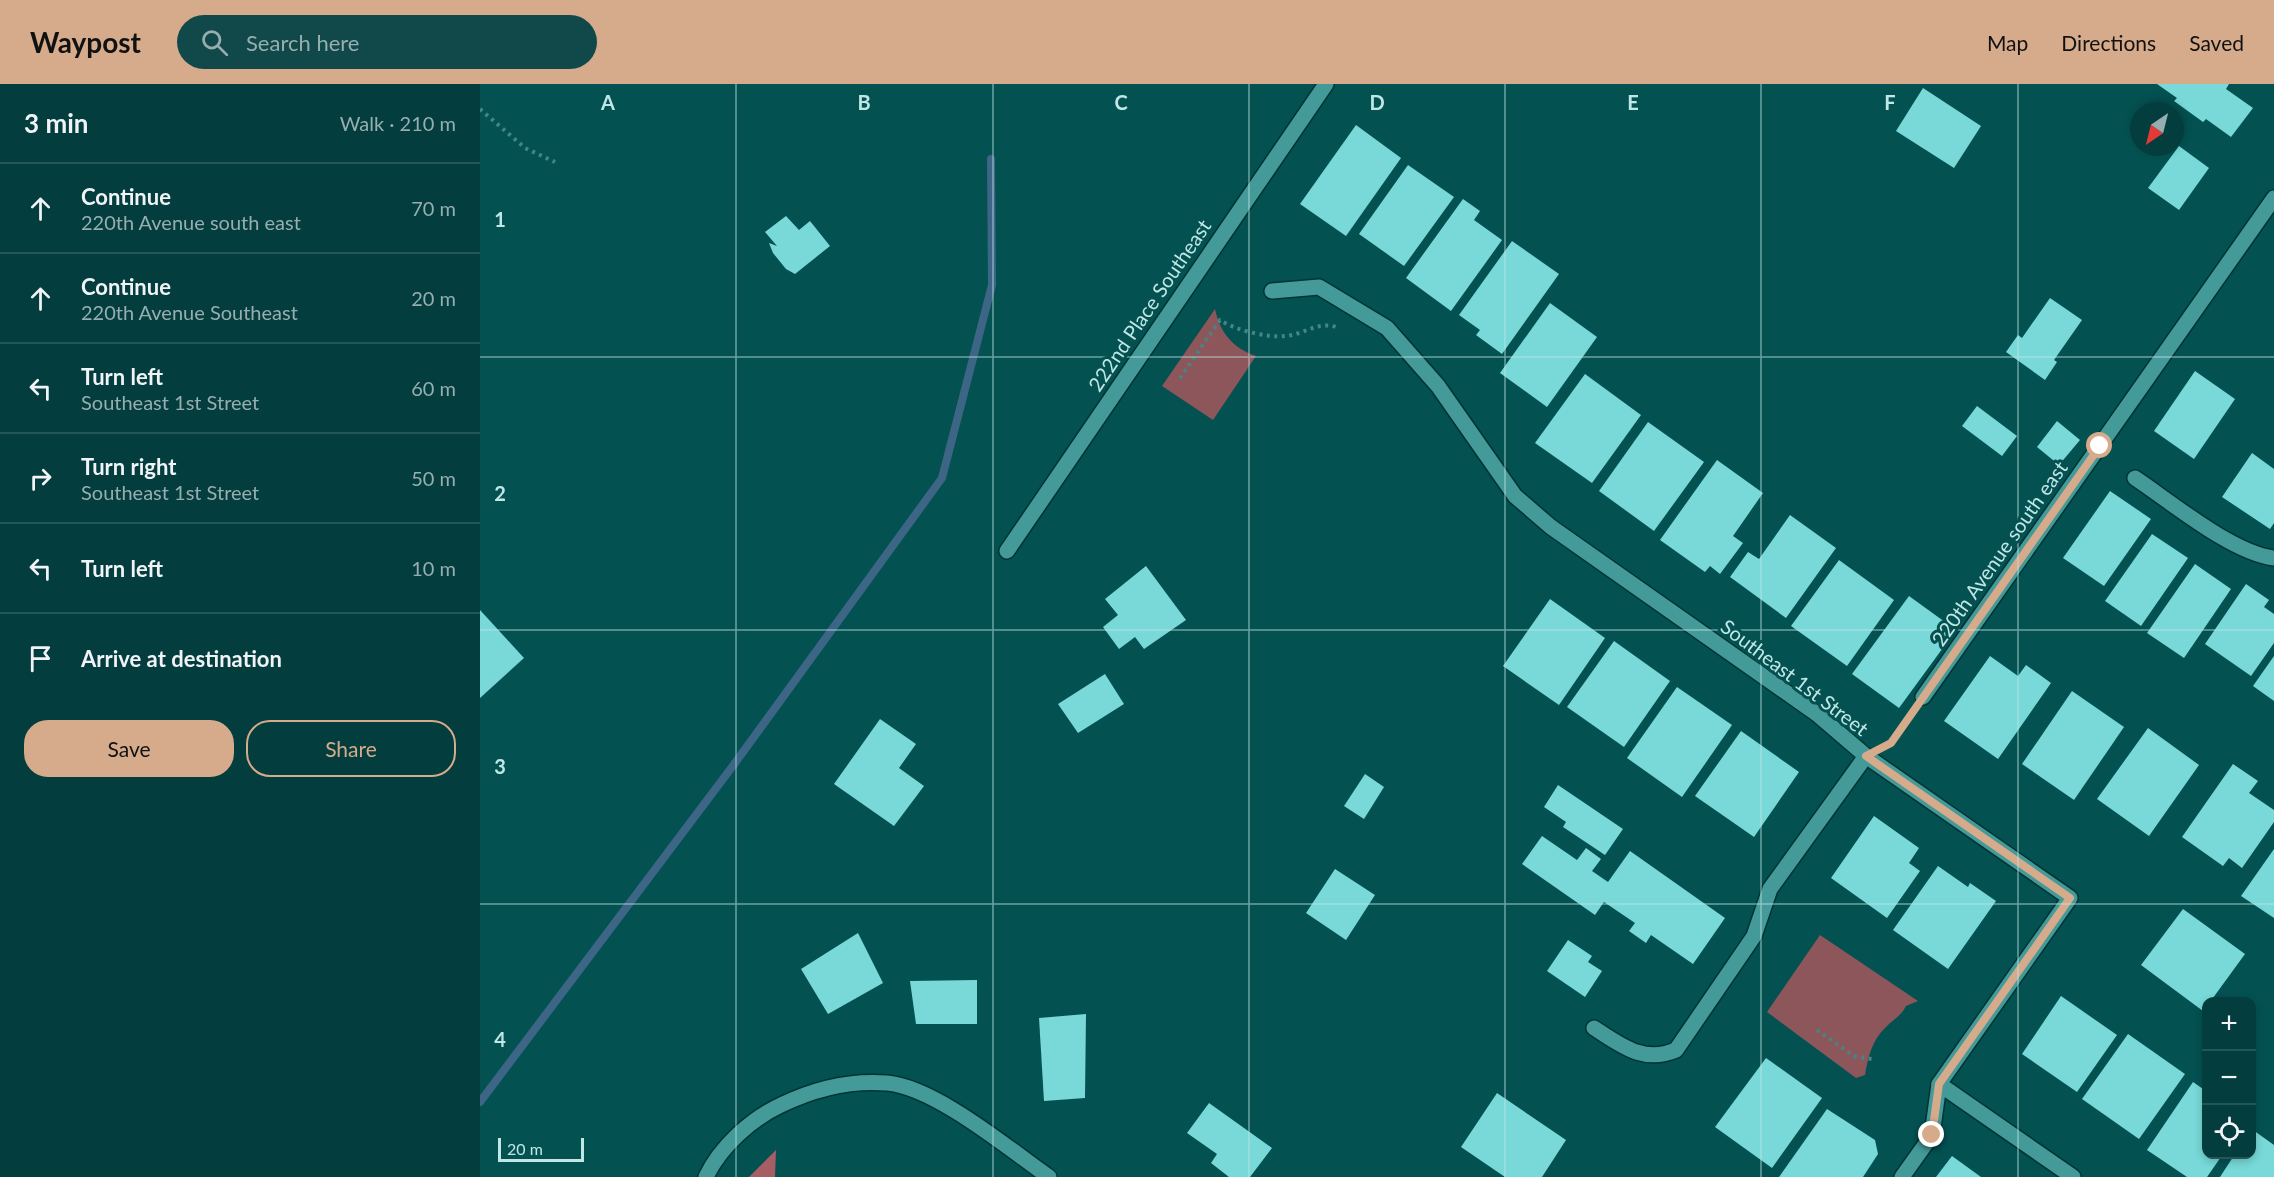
<!DOCTYPE html>
<meta charset="utf-8">
<style>
body{margin:0;font-family:Lato,sans-serif;background:#114849;color:#f1f3f6}
.controls{position:absolute;right:18px;bottom:18px;display:grid;overflow:hidden;border-radius:12px;box-shadow:0 3px 9px #0003}
.controls button{width:54px;height:54px;display:grid;place-items:center;padding:0;border:0;border-bottom:2px solid #245658;background:#033d3e;color:#f1f3f6;font:30px sans-serif}
.compass{position:absolute;left:1650px;top:18px;width:54px;height:54px;border-radius:50%;background:#033d3e;box-shadow:0 3px 9px #0003;rotate:215deg}
.scale{position:absolute;left:18px;bottom:15px;width:86px;box-sizing:border-box;padding-left:6px;border:3px solid #c0e7e6;border-top:0;font-size:16px;line-height:21px;white-space:nowrap;color:#c0e7e6;-webkit-text-stroke:4px #045152;paint-order:stroke}
.stop{position:absolute;width:18px;height:18px;margin:-14px;border:4px solid #d6ab8b;border-radius:50%;background:#fff}
.stop.end{background:#d6ab8b;border-color:#fff;box-shadow:0 2px 6px #0008}
.list{margin:0;padding:0;list-style:none}
h2{display:flex;justify-content:space-between;align-items:center;height:78px;margin:0;padding:0 24px;font-size:26px}
h2 small{font-size:20px;font-weight:400;color:#97aeb0}
.list li{display:grid;grid-template-columns:39px 1fr auto;gap:18px;align-items:center;box-sizing:border-box;height:90px;padding:0 24px;border-top:2px solid #245658}
.list b{display:block;font-size:22px;white-space:nowrap}
.list p{margin:0;font-size:20px;white-space:nowrap;color:#97aeb0}
.list em{font-size:20px;font-style:normal;color:#97aeb0}
.actions{display:flex;gap:12px;padding:18px 24px}
.actions a{flex:1;padding:14px 0;border:2px solid #d6ab8b;border-radius:24px;text-align:center;font-size:21px;color:#d6ab8b}
.actions .main{background:#d6ab8b;color:#111}
.icon{flex:none;width:33px;height:33px;fill:none;stroke:currentColor;stroke-width:2;stroke-linecap:round;stroke-linejoin:round}
.map{position:relative;flex:none;width:1794px;height:1093px;overflow:hidden}
header{display:flex;align-items:center;gap:36px;box-sizing:border-box;height:84px;padding:0 30px;background:#d6ab8b;color:#111}
header strong{font-size:28px}
nav{display:flex;gap:33px;margin-inline-start:auto;font-size:21px}
.search{width:420px;height:54px;background:#114849;display:flex;align-items:center;gap:15px;box-sizing:border-box;padding:0 21px;border-radius:33px;color:#97aeb0;font-size:22px}
main{display:flex}
aside{flex:1;background:#033d3e}
.map>svg:first-child{display:block}
</style>
<header>
<strong>Waypost</strong>
<div class="search"><svg class="icon" aria-label="search" viewBox="0 0 24 24"><circle cx="10" cy="10" r="6"/><path d="M15 15l6 6"/></svg>Search here</div>
<nav><a>Map</a><a>Directions</a><a>Saved</a></nav>
</header>
<main>
<aside>
<h2>3 min<small>Walk · 210 m</small></h2>
<ul class="list">
<li><svg class="icon" aria-label="ahead" viewBox="0 0 24 24"><path d="M12 20V5M6 11l6-6 6 6"/></svg><div><b>Continue</b><p>220th Avenue south east</p></div><em>70 m</em></li>
<li><svg class="icon" aria-label="ahead" viewBox="0 0 24 24"><path d="M12 20V5M6 11l6-6 6 6"/></svg><div><b>Continue</b><p>220th Avenue Southeast</p></div><em>20 m</em></li>
<li><svg class="icon" aria-label="left" viewBox="0 0 24 24"><path d="M17 20v-9H6M10 6l-5 5 5 5"/></svg><div><b>Turn left</b><p>Southeast 1st Street</p></div><em>60 m</em></li>
<li><svg class="icon" aria-label="right" viewBox="0 0 24 24"><path d="M7 20v-9h11M14 6l5 5-5 5"/></svg><div><b>Turn right</b><p>Southeast 1st Street</p></div><em>50 m</em></li>
<li><svg class="icon" aria-label="left" viewBox="0 0 24 24"><path d="M17 20v-9H6M10 6l-5 5 5 5"/></svg><div><b>Turn left</b></div><em>10 m</em></li>
<li><svg class="icon" aria-label="arrive" viewBox="0 0 24 24"><path d="M6 21V4h12l-3 4 3 4H6"/></svg><div><b>Arrive at destination</b></div></li>
</ul>
<div class="actions"><a class="main">Save</a><a>Share</a></div>
</aside>
<div class="map">
<svg width="1794" height="1093" viewBox="0 0 1794 1093">
<rect width="100%" height="100%" fill="#045152"/>
<!-- green -->
<g fill="#8d565a">
<path d="M735,225C740,249 753,264 776,272L733,336L682,302Z"/>
<path d="M1340,851L1438,917L1426,922C1421,932 1414,935 1406,943C1392,956 1388,973 1385,991L1376,994L1287,928Z"/>
</g>
<!-- forest -->
<polygon fill="#a55e64" points="296,1066 295,1093 269,1093"/>
<g fill="none" stroke-linecap="round" stroke-linejoin="round">
<!-- stream -->
<polyline stroke="#3d6585" stroke-width="8" points="0,1018 255,679 462,394 512,201 511,75"/>
</g>
<!-- building -->
<g fill="#78d9d8">
<polygon points="1677,0 1749,0 1746,5 1773,24 1751,53 1726,35 1723,38 1694,17 1697,14"/>
<polygon points="1443,4 1501,42 1474,84 1416,47"/>
<polygon points="876,41 921,74 866,152 820,120"/>
<polygon points="1699,62 1729,84 1699,126 1668,104"/>
<polygon points="928,81 974,113 924,182 879,150"/>
<polygon points="983,115 1000,127 994,136 1022,156 971,227 926,194"/>
<polygon points="306,132 319,146 330,137 350,162 315,190 306,185 293,169 289,159 297,162 285,148"/>
<polygon points="1032,157 1079,190 1022,270 996,251 1000,246 979,231"/>
<polygon points="1570,214 1602,236 1574,276 1577,278 1565,296 1526,268 1538,251 1542,254"/>
<polygon points="1070,219 1117,253 1067,323 1020,289"/>
<polygon points="1715,287 1755,315 1714,375 1674,347"/>
<polygon points="1105,290 1161,331 1112,399 1055,359"/>
<polygon points="1497,322 1537,352 1522,372 1482,342"/>
<polygon points="1577,337 1600,356 1579,381 1557,363"/>
<polygon points="1168,338 1224,378 1174,447 1119,407"/>
<polygon points="1772,369 1794,385 1794,439 1790,445 1742,413"/>
<polygon points="1237,376 1283,409 1253,452 1263,459 1240,490 1230,482 1225,488 1180,456"/>
<polygon points="1630,407 1671,435 1624,502 1583,474"/>
<polygon points="1310,431 1356,464 1306,534 1250,493 1268,468 1279,475"/>
<polygon points="1672,450 1708,474 1661,542 1625,517"/>
<polygon points="1359,476 1414,516 1367,582 1311,542"/>
<polygon points="1715,480 1751,505 1704,574 1667,549"/>
<polygon points="666,482 706,536 664,565 655,553 639,565 623,543 638,531 625,515"/>
<polygon points="1766,500 1789,516 1784,523 1794,530 1794,559 1771,592 1725,560"/>
<polygon points="1429,512 1476,546 1419,624 1372,590"/>
<polygon points="1070,515 1125,554 1079,621 1023,582"/>
<polygon points="0,526 44,574 0,614"/>
<polygon points="1134,557 1190,597 1144,663 1087,623"/>
<polygon points="1510,572 1538,592 1546,581 1571,599 1518,675 1464,637"/>
<polygon points="1794,572 1794,617 1773,602"/>
<polygon points="625,590 644,620 598,649 578,620"/>
<polygon points="1197,603 1252,641 1202,713 1147,674"/>
<polygon points="1592,607 1644,643 1594,716 1542,680"/>
<polygon points="400,635 436,660 419,684 444,702 414,742 354,700"/>
<polygon points="1668,644 1719,681 1669,752 1617,715"/>
<polygon points="1261,647 1319,688 1274,753 1215,712"/>
<polygon points="1753,680 1778,697 1769,709 1794,726 1794,738 1762,784 1749,774 1743,782 1702,753"/>
<polygon points="885,690 904,703 884,735 864,722"/>
<polygon points="1078,701 1143,745 1125,771 1083,743 1086,738 1064,723"/>
<polygon points="1394,732 1439,764 1429,779 1440,787 1407,834 1351,794"/>
<polygon points="1062,752 1097,776 1106,764 1121,775 1112,787 1128,798 1150,767 1245,834 1213,880 1171,851 1166,859 1149,847 1155,839 1124,818 1115,831 1042,780"/>
<polygon points="1794,765 1794,834 1761,812"/>
<polygon points="1458,782 1488,803 1490,799 1516,817 1468,885 1413,846"/>
<polygon points="855,785 895,811 866,856 826,829"/>
<polygon points="1703,825 1765,870 1730,918 1726,918 1723,927 1661,881"/>
<polygon points="378,849 403,899 348,930 321,885"/>
<polygon points="1088,856 1112,872 1108,878 1122,887 1105,913 1067,887"/>
<polygon points="497,896 497,940 436,940 430,897"/>
<polygon points="1581,912 1637,951 1597,1008 1542,970"/>
<polygon points="606,930 605,1014 564,1017 559,934"/>
<polygon points="1648,950 1705,990 1659,1055 1602,1015"/>
<polygon points="1286,974 1342,1014 1292,1084 1235,1043"/>
<polygon points="1713,998 1726,1007 1726,1070 1743,1070 1727,1093 1707,1093 1667,1066"/>
<polygon points="1017,1009 1086,1056 1062,1093 1025,1093 981,1063"/>
<polygon points="729,1019 792,1064 770,1093 749,1093 731,1079 737,1070 707,1049"/>
<polygon points="1347,1025 1395,1056 1398,1070 1383,1093 1299,1093"/>
<polygon points="1773,1046 1794,1061 1794,1093 1740,1093 1755,1070 1772,1070"/>
<polygon points="1472,1072 1501,1093 1456,1093"/>
</g>
<g fill="none" stroke-linecap="round" stroke-linejoin="round">
<!-- minor casing -->
<g stroke="#023434" stroke-width="18">
<g id="minor">
<polyline points="792,207 839,203 907,244 958,302 1035,412 1071,443 1337,630 1386,672 1590,814 1459,1000 1593,1093"/>
<path d="M1655,394C1691,418 1752,469 1794,474"/>
<polyline points="527,467 846,0"/>
<polyline points="1443,613 1794,114"/>
<path d="M1114,944C1141,961 1163,980 1196,966L1274,852L1290,805L1386,672"/>
<path d="M226,1093C240,1063 271,1035 301,1021C334,1005 370,996 407,999C455,1003 529,1065 569,1093"/>
<polyline points="1422,1093 1452,1051 1459,1000"/>
</g>
</g>
<!-- path -->
<g stroke="#458585" stroke-width="4" stroke-dasharray="3 4.5" stroke-linecap="butt">
<polyline points="0,25 45,64 75,78"/>
<path d="M700,294L740,236C755,246 787,254 805,252C823,251 837,237 856,243"/>
<polyline points="1408,661 1432,629"/>
<polyline points="1337,946 1374,972 1392,975"/>
</g>
<!-- minor -->
<use href="#minor" stroke="#439a99" stroke-width="15"/>
</g>
<g fill="none" stroke-linecap="round" stroke-linejoin="round">
<!-- route -->
<polyline stroke="#d6ab8b" stroke-width="8" points="1452,1051 1459,1000 1590,814 1386,672 1411,659 1620,362"/>
</g>
<!-- grid -->
<path fill="none" stroke="#c0e7e6" stroke-width="1.5" stroke-opacity="0.55" d="M256,0V1093M513,0V1093M769,0V1093M1025,0V1093M1281,0V1093M1538,0V1093M0,273H1794M0,546H1794M0,820H1794"/>
<g text-anchor="middle" dominant-baseline="central" stroke-width="6" stroke-linejoin="round" paint-order="stroke">
<!-- street labels -->
<g font-size="20" fill="#c0e7e6" stroke="#045152">
<text transform="translate(669 221) rotate(-56)">222nd Place Southeast</text>
<text transform="translate(1519 469) rotate(-55)">220th Avenue south east</text>
<text transform="translate(1315 593) rotate(37)">Southeast 1st Street</text>
</g>
</g>
<g font-size="20" text-anchor="middle" font-weight="bold" fill="#c0e7e6" stroke="#045152" stroke-width="6" stroke-linejoin="round" paint-order="stroke">
<text x="128" y="26">A</text>
<text x="384" y="26">B</text>
<text x="641" y="26">C</text>
<text x="897" y="26">D</text>
<text x="1153" y="26">E</text>
<text x="1410" y="26">F</text>
<text x="20" y="143">1</text>
<text x="20" y="417">2</text>
<text x="20" y="690">3</text>
<text x="20" y="963">4</text>
</g>
</svg>
<div class="controls">
<button>+</button>
<button>−</button>
<button><svg class="icon" aria-label="locate" viewBox="0 0 24 24"><circle cx="12" cy="12" r="6"/><path d="M12 2v4M12 18v4M2 12h4M18 12h4"/></svg></button>
</div>
<svg class="compass" viewBox="-18 -18 36 36"><path d="M0-13l5 13h-10z" fill="#e53935"/><path d="M0 13l5-13h-10z" fill="#97aeb0"/></svg>
<div class="scale">20 m</div>
<div class="stop" style="left:1620px;top:362px"></div>
<div class="stop end" style="left:1452px;top:1051px"></div>
</div>
</main>
